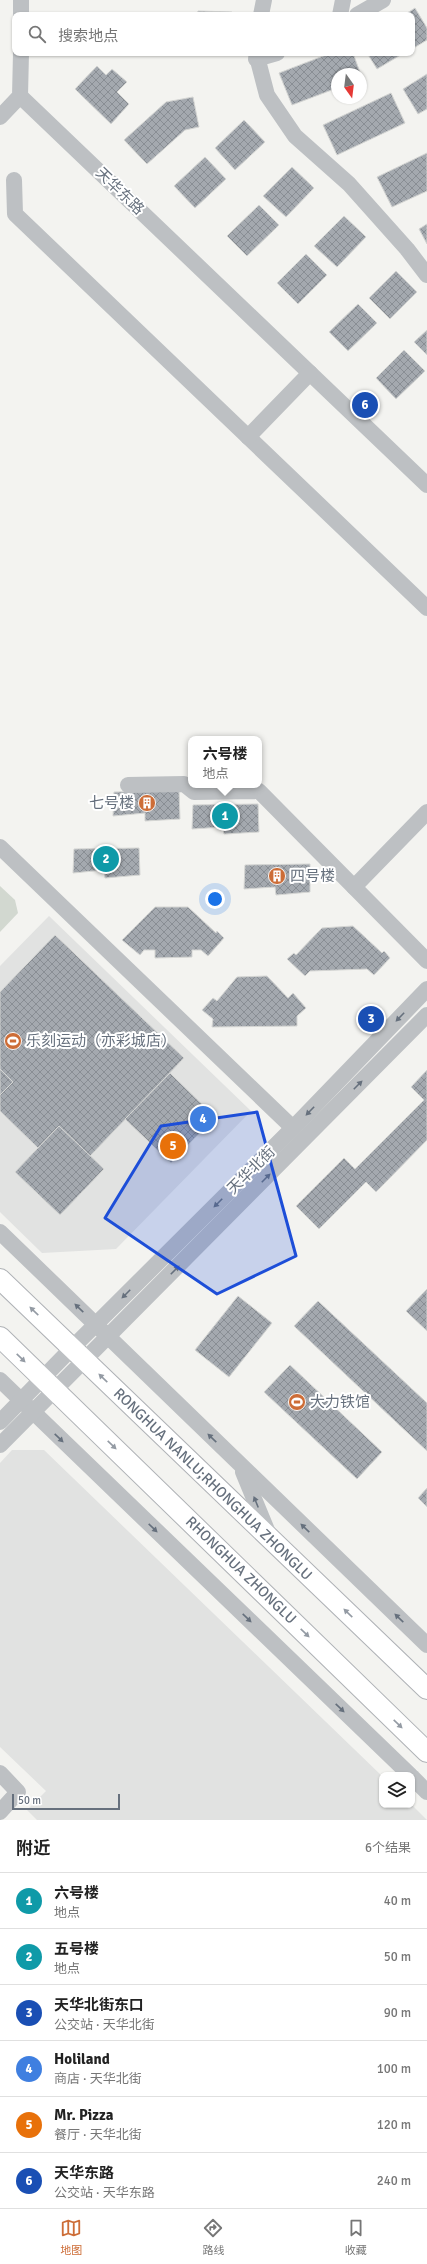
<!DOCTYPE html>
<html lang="zh">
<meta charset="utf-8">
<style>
body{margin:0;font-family:Signika,"Noto Sans SC",sans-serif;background:#f2f2f2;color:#222}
.controls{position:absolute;right:12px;bottom:12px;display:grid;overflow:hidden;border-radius:8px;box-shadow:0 1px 3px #0004}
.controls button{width:36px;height:36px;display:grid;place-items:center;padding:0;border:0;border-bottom:1px solid #e0e0e0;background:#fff;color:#222;font:20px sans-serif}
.compass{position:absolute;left:331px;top:68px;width:36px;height:36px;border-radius:50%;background:#fff;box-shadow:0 1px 3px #0004;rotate:166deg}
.scale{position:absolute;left:12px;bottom:10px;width:108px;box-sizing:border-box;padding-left:4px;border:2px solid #66707d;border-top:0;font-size:11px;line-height:14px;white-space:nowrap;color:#66707d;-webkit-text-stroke:3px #fff;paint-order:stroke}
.you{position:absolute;left:215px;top:899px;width:14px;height:14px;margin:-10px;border:3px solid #fff;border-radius:50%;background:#1a73e8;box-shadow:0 0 0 6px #1a73e833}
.badge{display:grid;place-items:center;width:26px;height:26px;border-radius:50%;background:#cd6d37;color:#fff;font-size:13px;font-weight:700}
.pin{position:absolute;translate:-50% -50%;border:2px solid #fff;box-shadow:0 1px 4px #0006}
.popup{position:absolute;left:188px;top:736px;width:74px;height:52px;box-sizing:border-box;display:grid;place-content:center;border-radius:8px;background:#fff;filter:drop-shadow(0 1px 3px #0005);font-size:13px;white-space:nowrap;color:#767676}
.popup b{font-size:15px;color:#222}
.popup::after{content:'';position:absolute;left:50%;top:100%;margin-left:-8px;border:8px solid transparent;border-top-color:#fff}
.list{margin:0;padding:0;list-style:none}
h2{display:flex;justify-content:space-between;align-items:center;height:52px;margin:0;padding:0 16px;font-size:17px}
h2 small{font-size:13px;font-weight:400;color:#767676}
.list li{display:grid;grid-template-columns:26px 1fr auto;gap:12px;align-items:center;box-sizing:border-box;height:56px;padding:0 16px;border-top:1px solid #e0e0e0}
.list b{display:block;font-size:15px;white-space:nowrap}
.list p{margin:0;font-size:13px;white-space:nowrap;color:#767676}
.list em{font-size:13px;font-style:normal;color:#767676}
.icon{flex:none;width:22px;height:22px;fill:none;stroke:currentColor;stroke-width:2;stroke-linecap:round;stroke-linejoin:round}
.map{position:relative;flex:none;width:427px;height:1820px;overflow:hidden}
.search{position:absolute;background:#fff;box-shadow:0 1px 3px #0004;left:12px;right:12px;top:12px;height:44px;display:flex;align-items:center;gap:10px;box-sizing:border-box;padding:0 14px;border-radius:8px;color:#767676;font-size:15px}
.sheet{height:388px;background:#fff}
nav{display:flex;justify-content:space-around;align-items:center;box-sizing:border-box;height:56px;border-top:1px solid #e0e0e0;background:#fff;font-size:11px;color:#767676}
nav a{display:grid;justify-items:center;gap:2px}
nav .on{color:#cd6d37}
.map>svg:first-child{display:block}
</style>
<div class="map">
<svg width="427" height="1820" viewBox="0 0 427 1820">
<defs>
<pattern id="building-cross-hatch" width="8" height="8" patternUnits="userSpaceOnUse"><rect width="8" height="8" fill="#a4a9af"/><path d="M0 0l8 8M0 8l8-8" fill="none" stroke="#898e94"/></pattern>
</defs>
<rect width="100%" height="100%" fill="#f3f3f0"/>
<!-- built -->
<g fill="#e1e2e1">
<polygon points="49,916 251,1111 116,1249 42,1253 0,1212 0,966"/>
<polygon points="12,1450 44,1450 382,1776 382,1805 412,1805 427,1820 37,1820 27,1810 46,1791 0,1747 0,1463"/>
</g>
<!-- green -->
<polygon fill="#d2d8d0" points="0,886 15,900 18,913 0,932"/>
<!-- building -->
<g fill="url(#building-cross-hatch)" stroke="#d4d5d3">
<polygon points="415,8 427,28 427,40 412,49 412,15 404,15"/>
<polygon points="198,11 232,12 232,15 197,15"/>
<polygon points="72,13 107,14 107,15 72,15"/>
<rect x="138" y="13" width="29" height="2"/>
<polygon points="331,53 353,53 362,78 361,74 337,74 337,88 292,105 279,73"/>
<polygon points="367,53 404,53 377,69"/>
<polygon points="97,66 106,75 112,69 127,82 117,92 129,104 111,124 75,89"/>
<polygon points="427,74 427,109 418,114 403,89"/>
<polygon points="391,93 405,123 337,155 323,125"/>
<polygon points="193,97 199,127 185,130 147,164 124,140 166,102"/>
<polygon points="244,120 265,142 235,170 215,148"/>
<polygon points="427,153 427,191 392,207 377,177"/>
<polygon points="205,157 226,179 195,208 174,186"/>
<polygon points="292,167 314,188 286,217 263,196"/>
<polygon points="259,205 279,225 247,256 227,236"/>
<polygon points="344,216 366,237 337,267 314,246"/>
<polygon points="427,224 427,244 419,229"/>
<polygon points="306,254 327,275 298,304 277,283"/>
<polygon points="396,271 417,292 390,319 369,298"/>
<polygon points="358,304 377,323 348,351 329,332"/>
<polygon points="427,330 427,355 414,342"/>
<polygon points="404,350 425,371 396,399 376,378"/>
<polygon points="179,791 180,819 145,821 145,813 113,816 114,792"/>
<polygon points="258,804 259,832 224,834 223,827 192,829 193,805"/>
<polygon points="139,848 140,875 105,878 104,870 73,873 74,849"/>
<polygon points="310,864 310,892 276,895 275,887 244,889 245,865"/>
<polygon points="155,907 188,907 216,933 217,931 224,938 208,956 201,950 192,950 192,957 155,958 155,950 144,950 140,955 122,940"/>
<polygon points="353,926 382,953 384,951 390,958 374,975 367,969 310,971 305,976 287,959 294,953 296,955 322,928"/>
<polygon points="55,935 184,1058 90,1156 59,1126 38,1148 0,1111 0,1095 13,1082 0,1069 0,992"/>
<polygon points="267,976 288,998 293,993 306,1008 297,1016 297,1026 212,1027 213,1019 202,1010 213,998 217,1001 237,977"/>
<polygon points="0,1069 13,1082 0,1095"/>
<polygon points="427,1070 427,1140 376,1192 366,1182 319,1229 296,1206 344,1158 355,1169 424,1100 411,1087"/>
<polygon points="170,1073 215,1117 171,1163 125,1119"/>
<polygon points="59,1126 104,1169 60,1215 15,1172"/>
<polygon points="427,1289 427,1331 406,1311"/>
<polygon points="238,1296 272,1323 229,1377 195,1350"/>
<polygon points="318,1301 427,1403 427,1451 294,1326"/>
<polygon points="290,1365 382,1452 357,1479 264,1392"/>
<polygon points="427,1488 427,1507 418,1498"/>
</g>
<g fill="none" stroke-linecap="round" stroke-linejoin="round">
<!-- major casing -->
<g stroke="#afb2b6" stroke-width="22">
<g id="major">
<polyline points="0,1279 427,1689"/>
<polyline points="0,1337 427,1752"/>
</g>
</g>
<!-- minor -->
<g stroke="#bdc0c3" stroke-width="16">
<polyline points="21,15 21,0"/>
<polyline points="261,15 264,0"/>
<polyline points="340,15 343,0"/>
<polyline points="357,15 383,0"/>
<polyline points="256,53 267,95 295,136 349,184 407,249 427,275"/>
<polyline points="256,59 277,53"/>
<polyline points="20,96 427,485"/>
<polyline points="0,117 20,96 21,53"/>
<polyline points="14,180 15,214 427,608"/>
<polyline points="248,437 310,373"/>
<polyline points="128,785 184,784 194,792 259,791 427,961"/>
<polyline points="0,847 293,1128"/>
<polyline points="354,887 427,812"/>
<polyline points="0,1232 427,1645"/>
<polyline points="0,1380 410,1775"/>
<polyline points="0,1422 72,1348 293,1128 427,989"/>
<polyline points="0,1445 427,1015"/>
<polyline points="243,1472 269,1535"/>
<polyline points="0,1773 18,1792 0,1812"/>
<polyline points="412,1777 427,1792"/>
</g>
<!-- major -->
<use href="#major" stroke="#fff" stroke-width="20"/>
</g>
<!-- one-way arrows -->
<defs><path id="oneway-solid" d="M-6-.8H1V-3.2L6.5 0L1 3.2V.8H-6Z"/></defs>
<g fill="#66707d">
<use href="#oneway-solid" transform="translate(400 1017) rotate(134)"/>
<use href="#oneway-solid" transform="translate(358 1085) rotate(-45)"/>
<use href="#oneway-solid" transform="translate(310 1111) rotate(134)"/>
<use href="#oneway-solid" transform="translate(266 1178) rotate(-45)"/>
<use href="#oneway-solid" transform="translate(218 1203) rotate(135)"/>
<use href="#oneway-solid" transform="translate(175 1270) rotate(-45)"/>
<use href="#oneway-solid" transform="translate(126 1294) rotate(135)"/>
<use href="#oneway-solid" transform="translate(79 1308) rotate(-136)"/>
<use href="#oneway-solid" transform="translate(59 1438) rotate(44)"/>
<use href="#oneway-solid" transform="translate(212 1438) rotate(-136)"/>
<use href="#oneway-solid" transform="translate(256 1502) rotate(-112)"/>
<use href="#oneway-solid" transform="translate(153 1528) rotate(44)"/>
<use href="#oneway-solid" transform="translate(305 1528) rotate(-136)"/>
<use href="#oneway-solid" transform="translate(247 1618) rotate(44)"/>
<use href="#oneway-solid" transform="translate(399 1618) rotate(-136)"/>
<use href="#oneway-solid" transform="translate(340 1708) rotate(44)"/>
</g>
<g fill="#949ba4">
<use href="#oneway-solid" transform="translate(34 1311) rotate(-136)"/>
<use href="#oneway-solid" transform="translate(21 1358) rotate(44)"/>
<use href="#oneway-solid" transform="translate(103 1378) rotate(-136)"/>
<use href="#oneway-solid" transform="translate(112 1445) rotate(44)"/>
<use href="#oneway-solid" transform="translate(348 1613) rotate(-136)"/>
<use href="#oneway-solid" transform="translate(305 1633) rotate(44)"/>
<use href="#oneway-solid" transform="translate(398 1724) rotate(44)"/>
</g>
<!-- marked area -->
<path fill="#1d4ed8" fill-opacity="0.2" stroke="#1d4ed8" stroke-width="3" stroke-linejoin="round" d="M257,1112L296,1256L217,1294L105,1218L161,1126Z"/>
<!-- icons -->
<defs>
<g id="building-disc" transform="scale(0.9)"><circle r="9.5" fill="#cd6d37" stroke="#fff"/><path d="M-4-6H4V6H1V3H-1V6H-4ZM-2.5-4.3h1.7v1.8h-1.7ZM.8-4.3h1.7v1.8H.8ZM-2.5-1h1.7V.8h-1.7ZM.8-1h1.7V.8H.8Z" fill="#fff"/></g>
<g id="stadium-disc" transform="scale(0.9)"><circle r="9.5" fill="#cd6d37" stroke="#fff"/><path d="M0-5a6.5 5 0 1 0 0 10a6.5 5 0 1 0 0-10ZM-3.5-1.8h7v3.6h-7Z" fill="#fff"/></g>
</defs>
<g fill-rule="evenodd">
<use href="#building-disc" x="147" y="803"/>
<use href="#building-disc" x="277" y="876"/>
<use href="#stadium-disc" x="13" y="1041"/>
<use href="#stadium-disc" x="297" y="1402"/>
</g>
<g text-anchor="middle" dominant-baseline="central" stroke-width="4" stroke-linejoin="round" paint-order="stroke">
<!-- street labels -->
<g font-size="15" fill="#66707d" stroke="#fff">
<text transform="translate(120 191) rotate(44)">天华东路</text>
<text transform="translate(251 1170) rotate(-45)">天华北街</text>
<text transform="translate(213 1484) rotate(44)">RONGHUA NANLU;RHONGHUA ZHONGLU</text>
<text transform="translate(241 1570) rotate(44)">RHONGHUA ZHONGLU</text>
</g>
<!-- poi labels -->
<g font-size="15" fill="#66707d" stroke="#fff" text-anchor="start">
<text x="134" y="803" text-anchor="end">七号楼</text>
<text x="290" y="876">四号楼</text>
<text x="26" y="1041">乐刻运动（亦彩城店）</text>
<text x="310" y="1402">大力铁馆</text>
</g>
</g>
</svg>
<div class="controls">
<button><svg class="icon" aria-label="layers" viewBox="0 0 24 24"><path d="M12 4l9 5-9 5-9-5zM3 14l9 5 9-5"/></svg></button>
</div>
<svg class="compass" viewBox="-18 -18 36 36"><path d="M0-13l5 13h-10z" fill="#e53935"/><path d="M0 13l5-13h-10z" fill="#767676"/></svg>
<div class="scale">50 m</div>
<div class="you"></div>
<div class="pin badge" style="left:225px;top:816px;background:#0f9aa8">1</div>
<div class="popup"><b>六号楼</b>地点</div>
<div class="pin badge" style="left:106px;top:859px;background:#0f9aa8">2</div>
<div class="pin badge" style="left:371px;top:1019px;background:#1a4fb4">3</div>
<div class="pin badge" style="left:203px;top:1119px;background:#3f7fe0">4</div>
<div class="pin badge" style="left:173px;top:1146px;background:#e8710a">5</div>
<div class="pin badge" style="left:365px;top:405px;background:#1a4fb4">6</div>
<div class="search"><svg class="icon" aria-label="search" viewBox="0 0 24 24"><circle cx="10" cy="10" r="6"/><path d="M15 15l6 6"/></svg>搜索地点</div>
</div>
<section class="sheet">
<h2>附近<small>6个结果</small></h2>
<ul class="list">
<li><span class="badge" style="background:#0f9aa8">1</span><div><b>六号楼</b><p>地点</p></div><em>40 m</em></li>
<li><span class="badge" style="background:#0f9aa8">2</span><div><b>五号楼</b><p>地点</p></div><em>50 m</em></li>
<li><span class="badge" style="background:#1a4fb4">3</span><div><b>天华北街东口</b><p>公交站 · 天华北街</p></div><em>90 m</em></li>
<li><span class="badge" style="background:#3f7fe0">4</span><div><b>Holiland</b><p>商店 · 天华北街</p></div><em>100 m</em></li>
<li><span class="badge" style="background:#e8710a">5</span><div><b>Mr. Pizza</b><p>餐厅 · 天华北街</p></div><em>120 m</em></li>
<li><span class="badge" style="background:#1a4fb4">6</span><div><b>天华东路</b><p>公交站 · 天华东路</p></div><em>240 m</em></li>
</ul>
</section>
<nav>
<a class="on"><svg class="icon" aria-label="map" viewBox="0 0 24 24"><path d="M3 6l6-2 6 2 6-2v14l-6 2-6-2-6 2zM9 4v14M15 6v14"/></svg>地图</a>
<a><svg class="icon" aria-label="directions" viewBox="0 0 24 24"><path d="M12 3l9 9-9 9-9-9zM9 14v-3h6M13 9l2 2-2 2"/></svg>路线</a>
<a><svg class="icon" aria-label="saved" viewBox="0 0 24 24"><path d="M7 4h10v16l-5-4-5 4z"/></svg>收藏</a>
</nav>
